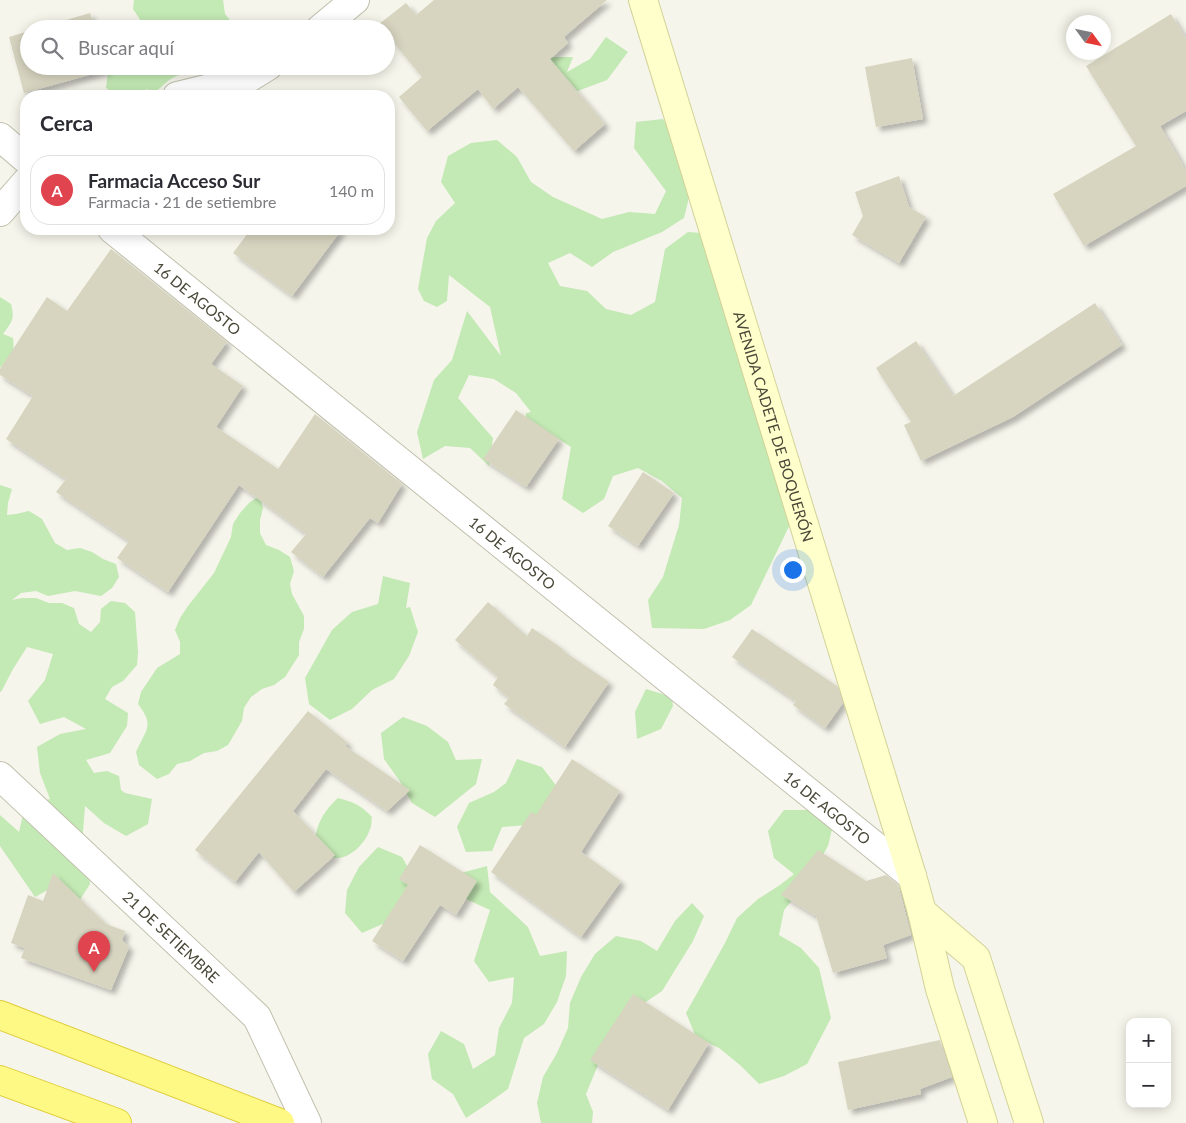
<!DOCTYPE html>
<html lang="es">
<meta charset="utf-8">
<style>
body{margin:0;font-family:Lato,sans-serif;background:#f2f2f3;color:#2b2b33}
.controls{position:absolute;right:15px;bottom:15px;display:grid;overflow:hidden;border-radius:10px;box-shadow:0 2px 12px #0003}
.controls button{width:45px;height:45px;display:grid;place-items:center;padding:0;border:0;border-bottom:1px solid #e1e1e2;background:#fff;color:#2b2b33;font:25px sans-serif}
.compass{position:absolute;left:1066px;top:15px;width:45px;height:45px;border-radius:50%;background:#fff;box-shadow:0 2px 12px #0003;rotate:123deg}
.you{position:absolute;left:792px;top:569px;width:18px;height:18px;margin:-12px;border:4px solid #fff;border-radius:50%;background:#1a73e8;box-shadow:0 0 0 8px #1a73e833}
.badge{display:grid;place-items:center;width:32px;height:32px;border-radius:50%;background:#0f766e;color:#fff;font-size:16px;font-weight:700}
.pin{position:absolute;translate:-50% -41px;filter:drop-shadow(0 1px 2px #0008)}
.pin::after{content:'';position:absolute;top:26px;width:18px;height:15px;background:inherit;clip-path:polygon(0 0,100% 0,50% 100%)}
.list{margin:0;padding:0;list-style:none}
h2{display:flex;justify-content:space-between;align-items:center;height:65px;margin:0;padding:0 20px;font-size:21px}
h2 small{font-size:16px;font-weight:400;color:#7c7c81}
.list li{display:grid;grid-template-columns:32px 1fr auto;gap:15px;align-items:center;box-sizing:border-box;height:70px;margin:0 10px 10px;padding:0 10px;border:1px solid #e1e1e2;border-radius:20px}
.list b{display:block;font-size:19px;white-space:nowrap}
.list p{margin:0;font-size:16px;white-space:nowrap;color:#7c7c81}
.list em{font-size:16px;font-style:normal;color:#7c7c81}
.icon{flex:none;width:28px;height:28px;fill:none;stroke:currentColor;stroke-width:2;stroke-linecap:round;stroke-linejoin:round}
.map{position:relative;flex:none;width:1186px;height:1123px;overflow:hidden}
.search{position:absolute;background:#fff;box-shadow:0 2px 12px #0003;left:20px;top:20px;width:375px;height:55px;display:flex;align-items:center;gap:12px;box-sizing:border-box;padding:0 18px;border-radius:28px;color:#7c7c81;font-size:19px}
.panel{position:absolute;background:#fff;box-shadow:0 2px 12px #0003;left:20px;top:90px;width:375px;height:145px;border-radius:20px}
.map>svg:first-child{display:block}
</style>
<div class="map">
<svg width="1186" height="1123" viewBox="0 0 1186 1123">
<defs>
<filter id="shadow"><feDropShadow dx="4.5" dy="4.5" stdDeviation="2.5" flood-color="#0004"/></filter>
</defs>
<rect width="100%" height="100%" fill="#f5f5eb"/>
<!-- green -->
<g fill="#c3e9b4">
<polygon points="134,0 223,0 225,14 237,29 141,29 144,27 139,18 133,9"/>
<polygon points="606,37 628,52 607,80 559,98 545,57 573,57 567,72 590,59"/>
<path d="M109,66H202L188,75C174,72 165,85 155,92L146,89L141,96H118L106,88Z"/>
<polygon points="663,119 678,143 680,169 690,193 684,218 662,232 613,252 592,267 570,253 548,263 560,286 587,291 606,309 631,315 655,302 665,249 688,232 714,234 731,322 734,348 739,360 757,363 807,489 751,605 730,620 704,629 652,628 648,600 663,577 679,525 682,498 662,481 638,468 613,476 604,499 583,513 562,499 571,447 526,418 526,413 531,412 516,393 494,379 469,375 458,398 493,438 489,466 470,448 445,446 423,459 417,432 434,380 452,360 467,311 501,356 490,307 449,275 447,301 437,307 424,301 418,289 427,238 436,221 455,203 441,182 448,156 471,143 497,140 517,157 531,182 553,197 602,219 629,212 655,214 666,191 634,148 636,122"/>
<path d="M0,297L11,304C15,319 12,322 3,334L13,338C15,354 11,357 0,368Z"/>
<polygon points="0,485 12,489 8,503 7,515 16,514 29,511 42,519 55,543 67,550 80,548 92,552 103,559 116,564 119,577 112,588 101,596 75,591 48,596 36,591 21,593 12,600 22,598 36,598 49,603 62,603 74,608 79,624 91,632 100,622 101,609 111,601 125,603 135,612 138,652 137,665 123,681 112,687 105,699 128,713 127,726 110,753 86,760 94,773 107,771 119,776 121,790 125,793 152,799 148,824 126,836 104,823 85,806 83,832 88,858 90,884 76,906 57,885 35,897 0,846 0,815 19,832 25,806 50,799 40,773 37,747 60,734 86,729 64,717 40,724 28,701 45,680 53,654 27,647 13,669 1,692 0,692"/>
<path d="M260,495L263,508L260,520V533L266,545L279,550L290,557L294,571L290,584L292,594L304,616V629L299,642V655L285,677L274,685L262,689L251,697L244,708L242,721L228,745L217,751L204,753L190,761L177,764L169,774L157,779L139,765L136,752C146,729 155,726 138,704L141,692L157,668L180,654V642L175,630L180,618L188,606L214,573L231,537L233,524L240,513L249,503Z"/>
<polygon points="383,576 410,583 406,608 410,607 418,632 409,656 394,679 372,690 352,709 330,720 309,704 305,678 332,630 352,612 378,604"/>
<polygon points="646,689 672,697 673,706 661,729 637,739 635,712"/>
<polygon points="403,717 427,726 448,742 456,760 482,759 476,784 435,817 412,803 399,780 384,759 381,733"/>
<polygon points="517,759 542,767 558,788 550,811 528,825 502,827 492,851 466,852 457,827 469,803 494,792 506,783"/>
<path d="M338,798C353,802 361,805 372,817C371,821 372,826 370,829C366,843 347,863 331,857C325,855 319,849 314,845C317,824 322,813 338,798Z"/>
<polygon points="784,810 811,810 834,821 828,846 815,869 801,890 784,910 779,935 801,948 819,968 831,1018 807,1064 784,1076 759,1084 740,1065 719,1048 696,1037 686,1013 725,943 737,918 758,899 780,885 794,874 774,858 768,831"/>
<polygon points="378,847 402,857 415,880 385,923 362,933 345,913 347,890 359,867"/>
<polygon points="487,866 490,892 528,927 540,956 567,951 566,976 557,1002 544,1024 524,1038 508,1089 487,1104 466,1118 453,1094 432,1079 428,1054 441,1031 464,1044 473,1069 495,1055 499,1028 512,1003 514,977 489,982 474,961 490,910 466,899 461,873"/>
<polygon points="692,903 704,916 693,941 662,991 631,1012 600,1060 586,1094 593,1112 592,1123 541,1123 537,1103 543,1077 557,1053 568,1028 570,1003 581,977 595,954 616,936 641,941 657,951 675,921"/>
</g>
<!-- building -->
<g fill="#d7d4c0" filter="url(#shadow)">
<polygon points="434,0 607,0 564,37 568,43 550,59 605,124 574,151 518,87 493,109 478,89 427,131 399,97 422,77 386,33 386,29 383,29 379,24 406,3 416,15"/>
<polygon points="90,13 95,29 36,29"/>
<polygon points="1171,14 1186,39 1186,111 1160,126 1186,171 1186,186 1084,246 1053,194 1136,146 1086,66"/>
<polygon points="29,31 29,66 105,66 107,70 24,93 9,37"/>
<polygon points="912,58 923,119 876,127 865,67"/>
<polygon points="899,176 909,207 926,217 899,263 852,235 863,216 855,192"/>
<polygon points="251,229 342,229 292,296 233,253"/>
<polygon points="111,249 227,342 211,364 243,386 216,427 278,469 315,414 402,484 378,523 370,518 323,577 291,552 306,534 239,485 168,592 117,558 129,541 56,492 66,479 6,439 33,396 0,375 0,369 47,297 67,311"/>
<polygon points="1095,303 1122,345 1013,417 921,461 904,425 911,422 876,368 916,341 953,396"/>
<polygon points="516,410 559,439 526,487 483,459"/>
<polygon points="643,472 674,493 638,546 608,526"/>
<polygon points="488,602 527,636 532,628 563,649 562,650 609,682 565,747 504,704 509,698 493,685 498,677 455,640"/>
<polygon points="752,629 837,686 843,703 825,728 793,705 796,701 732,657"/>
<polygon points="308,711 348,743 345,746 410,790 387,811 326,769 293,811 335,855 294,892 259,852 235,882 195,850"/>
<polygon points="572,759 620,791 581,852 621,881 581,937 491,872 531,812 536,815"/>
<polygon points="420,845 477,881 456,915 440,905 403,961 372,941 408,885 399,879"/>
<polygon points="818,850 866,881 886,875 898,885 911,935 883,945 887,958 833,973 816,916 781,895"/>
<polygon points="53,873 106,924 125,931 122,940 129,947 111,990 21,958 25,948 11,943 28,895 43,901"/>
<polygon points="633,994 709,1043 668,1110 590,1060"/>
<polygon points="940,1040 952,1077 920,1089 921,1094 848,1110 838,1062"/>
</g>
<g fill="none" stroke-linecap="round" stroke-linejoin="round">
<!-- minor casing -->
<g stroke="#c1c0ad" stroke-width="30">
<g id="minor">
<polyline points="320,29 355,0"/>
<polyline points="177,96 247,79 268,66"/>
<polyline points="0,137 26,159"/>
<polyline points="0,212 26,182"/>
<path id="s1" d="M112,229L912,876"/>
<path id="s2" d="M0,776L257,1017L307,1123"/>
</g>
</g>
<!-- secondary casing -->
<g stroke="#d2d298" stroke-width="30">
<g id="secondary">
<path id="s3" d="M643,0L912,876L922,912L940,989L983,1123"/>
<polyline points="922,912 976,958 1029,1123"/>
</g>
</g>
<!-- trunk casing -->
<g stroke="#dfcd3b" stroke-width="30">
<g id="trunk">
<polyline points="0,1015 280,1123"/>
<polyline points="0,1080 117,1123"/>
</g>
</g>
<!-- minor -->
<use href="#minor" stroke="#fff" stroke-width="28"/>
<!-- secondary -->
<use href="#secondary" stroke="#feffcb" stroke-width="28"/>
<!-- trunk -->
<use href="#trunk" stroke="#fef884" stroke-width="28"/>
</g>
<g text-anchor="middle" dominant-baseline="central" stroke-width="4.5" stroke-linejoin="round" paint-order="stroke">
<!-- street labels -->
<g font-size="15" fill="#4a4838" stroke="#fff">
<text stroke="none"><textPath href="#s1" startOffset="110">16 DE AGOSTO</textPath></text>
<text stroke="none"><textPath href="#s3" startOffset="446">AVENIDA CADETE DE BOQUERÓN</textPath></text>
<text stroke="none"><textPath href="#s1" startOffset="515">16 DE AGOSTO</textPath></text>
<text stroke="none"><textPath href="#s1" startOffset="920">16 DE AGOSTO</textPath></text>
<text stroke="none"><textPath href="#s2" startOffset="235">21 DE SETIEMBRE</textPath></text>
</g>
</g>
</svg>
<div class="controls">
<button>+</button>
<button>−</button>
</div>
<svg class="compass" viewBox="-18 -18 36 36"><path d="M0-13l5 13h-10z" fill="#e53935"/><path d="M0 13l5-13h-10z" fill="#7c7c81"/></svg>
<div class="you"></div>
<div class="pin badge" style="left:94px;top:972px;background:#e0444e">A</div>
<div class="search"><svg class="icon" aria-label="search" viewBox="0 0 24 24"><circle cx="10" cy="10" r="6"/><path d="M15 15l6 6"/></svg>Buscar aquí</div>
<section class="panel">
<h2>Cerca<small></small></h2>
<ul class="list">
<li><span class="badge" style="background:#e0444e">A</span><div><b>Farmacia Acceso Sur</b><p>Farmacia · 21 de setiembre</p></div><em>140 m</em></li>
</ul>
</section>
</div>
